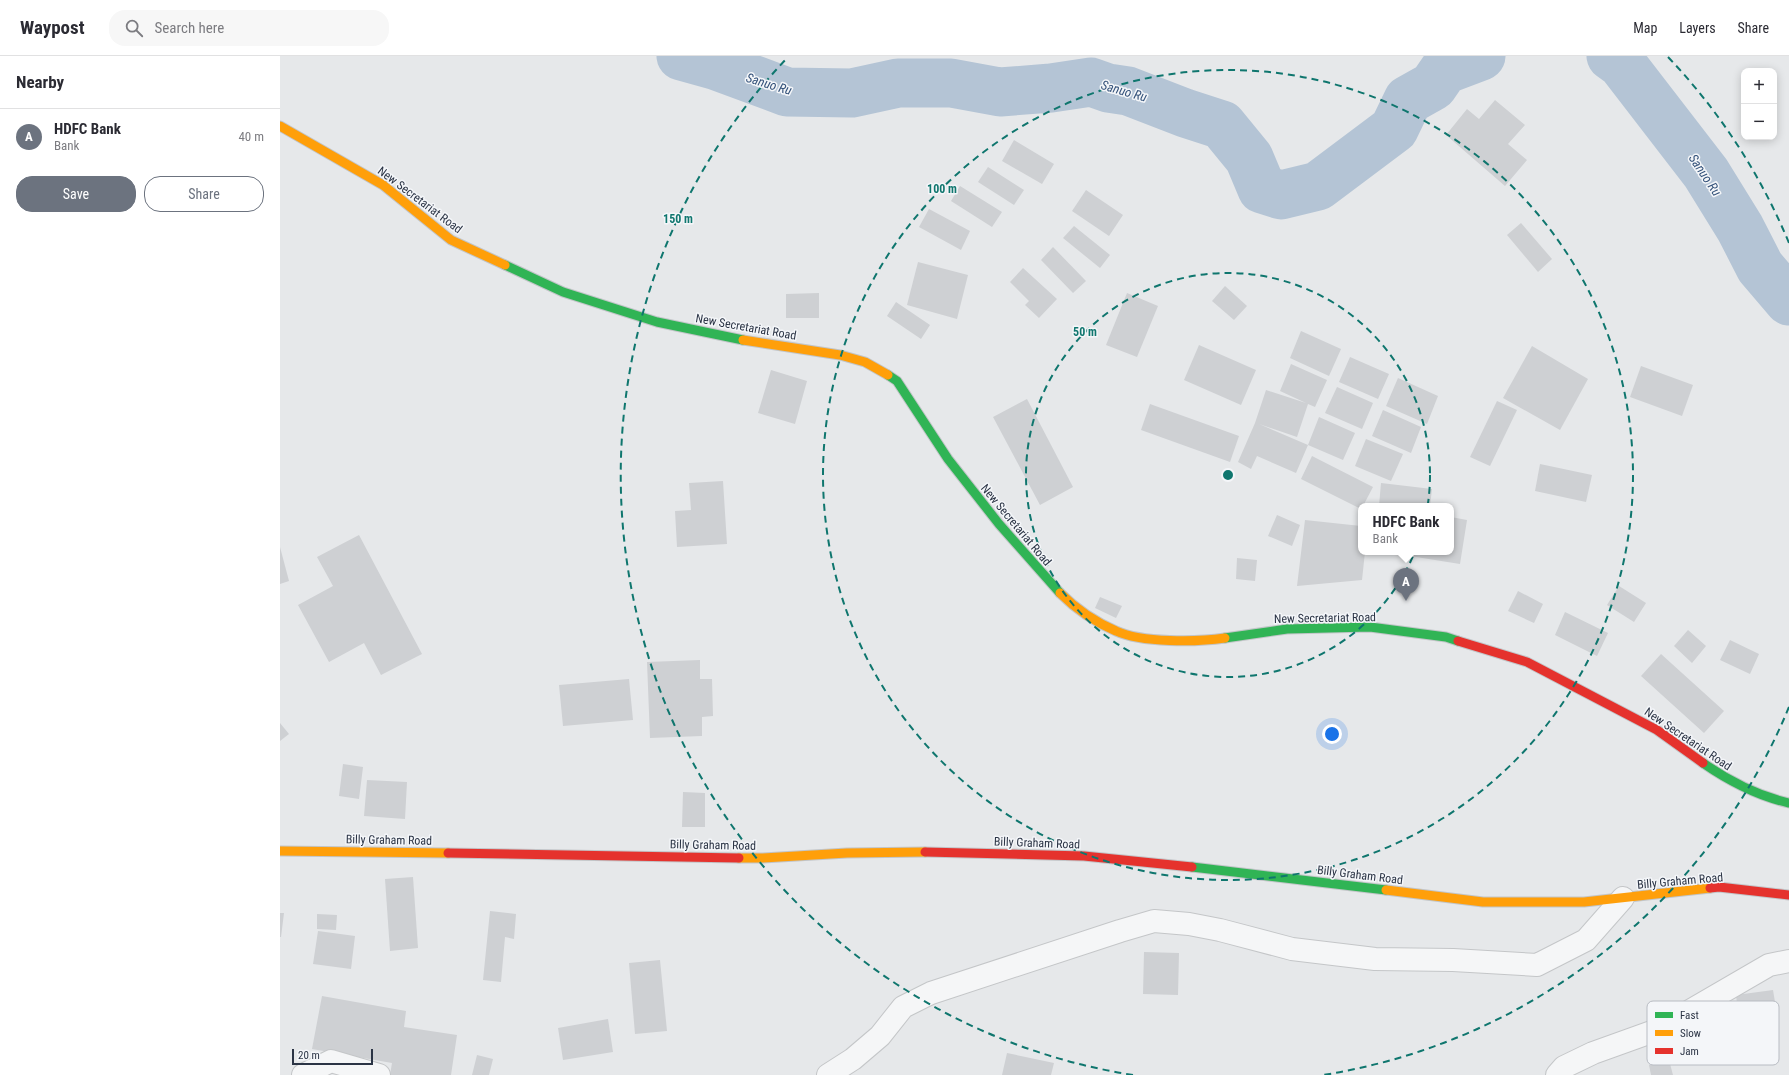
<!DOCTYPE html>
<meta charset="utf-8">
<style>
body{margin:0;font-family:"Roboto Condensed",sans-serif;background:#f7f7f7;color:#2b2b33}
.controls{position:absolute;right:12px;top:12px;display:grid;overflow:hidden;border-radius:8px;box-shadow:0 2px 10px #0003}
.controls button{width:36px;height:36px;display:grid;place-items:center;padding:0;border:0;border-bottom:1px solid #e1e1e2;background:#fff;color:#2b2b33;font:20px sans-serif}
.scale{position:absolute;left:12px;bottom:10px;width:81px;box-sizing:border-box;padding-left:4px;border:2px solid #2b3445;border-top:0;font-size:11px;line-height:14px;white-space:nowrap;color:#2b3445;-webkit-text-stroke:3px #f4f6f9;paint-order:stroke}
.you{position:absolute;left:1052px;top:678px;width:14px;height:14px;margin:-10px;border:3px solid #fff;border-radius:50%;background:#1a73e8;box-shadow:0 0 0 6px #1a73e833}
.badge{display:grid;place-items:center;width:26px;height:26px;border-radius:50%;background:#6c737f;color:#fff;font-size:13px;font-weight:700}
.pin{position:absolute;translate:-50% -33px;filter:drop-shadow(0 1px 2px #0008)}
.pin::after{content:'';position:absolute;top:21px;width:14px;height:12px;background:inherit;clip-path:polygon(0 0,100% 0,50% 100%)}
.popup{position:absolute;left:1078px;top:447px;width:96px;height:52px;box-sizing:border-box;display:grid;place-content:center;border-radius:8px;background:#fff;filter:drop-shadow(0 1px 3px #0005);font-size:13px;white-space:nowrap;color:#7c7c81}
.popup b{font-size:15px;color:#2b2b33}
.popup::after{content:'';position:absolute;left:50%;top:100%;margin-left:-8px;border:8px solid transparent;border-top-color:#fff}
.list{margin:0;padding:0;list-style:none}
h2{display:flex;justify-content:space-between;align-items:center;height:52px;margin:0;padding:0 16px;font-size:17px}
h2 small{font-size:13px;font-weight:400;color:#7c7c81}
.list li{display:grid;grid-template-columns:26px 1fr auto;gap:12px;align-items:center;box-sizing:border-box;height:56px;padding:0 16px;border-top:1px solid #e1e1e2}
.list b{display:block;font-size:15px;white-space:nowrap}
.list p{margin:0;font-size:13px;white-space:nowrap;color:#7c7c81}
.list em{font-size:13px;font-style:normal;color:#7c7c81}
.actions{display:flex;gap:8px;padding:12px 16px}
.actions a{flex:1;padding:9px 0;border:1px solid #6c737f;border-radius:16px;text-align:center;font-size:14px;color:#6c737f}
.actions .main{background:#6c737f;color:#fff}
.icon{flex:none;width:22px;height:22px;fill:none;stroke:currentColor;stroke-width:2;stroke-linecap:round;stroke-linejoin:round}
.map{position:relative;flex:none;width:1509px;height:1019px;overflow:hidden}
header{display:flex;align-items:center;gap:24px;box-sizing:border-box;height:56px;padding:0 20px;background:#fff;border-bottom:1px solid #e1e1e2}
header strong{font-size:19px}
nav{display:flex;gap:22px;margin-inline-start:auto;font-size:14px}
.search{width:280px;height:36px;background:#f7f7f7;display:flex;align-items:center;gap:10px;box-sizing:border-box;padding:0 14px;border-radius:16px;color:#7c7c81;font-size:15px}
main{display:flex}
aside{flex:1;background:#fff}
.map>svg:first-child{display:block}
</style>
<header>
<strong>Waypost</strong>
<div class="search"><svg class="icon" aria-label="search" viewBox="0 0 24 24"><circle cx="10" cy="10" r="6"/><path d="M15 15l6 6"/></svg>Search here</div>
<nav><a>Map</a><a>Layers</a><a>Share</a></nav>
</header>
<main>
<aside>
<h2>Nearby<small></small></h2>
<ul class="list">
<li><span class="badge">A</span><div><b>HDFC Bank</b><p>Bank</p></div><em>40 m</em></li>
</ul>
<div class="actions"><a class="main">Save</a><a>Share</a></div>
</aside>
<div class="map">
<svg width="1509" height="1019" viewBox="0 0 1509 1019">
<rect width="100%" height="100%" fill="#e6e8ea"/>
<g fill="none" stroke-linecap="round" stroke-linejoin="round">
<!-- river -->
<g stroke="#b4c4d5" stroke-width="49">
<polyline points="401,0 437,10 507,36 572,37 618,27 671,27 720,36 771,32 811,26 828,32 848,35 905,57 942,69 969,102 982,133 1001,139 1038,130 1114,73 1128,44 1153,30 1164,14 1201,0"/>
<polyline points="1331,0 1342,8 1426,117 1460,172 1480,211 1509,245"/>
</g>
</g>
<!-- building -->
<g fill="#ced0d3">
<polygon points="1215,44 1245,69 1228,88 1247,104 1225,130 1166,79 1187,53 1199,63"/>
<polygon points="734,84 774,108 762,128 722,105"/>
<polygon points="708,111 744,134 734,149 698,126"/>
<polygon points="680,130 722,156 712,171 671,145"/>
<polygon points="806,134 843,159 829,180 792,155"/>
<polygon points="649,153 690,175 681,194 639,171"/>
<polygon points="1241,167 1272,203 1258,216 1227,179"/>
<polygon points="794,170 830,199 820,212 783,182"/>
<polygon points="773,191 806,225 793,237 761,204"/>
<polygon points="638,206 688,219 677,263 627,249"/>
<polygon points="743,212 777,243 759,262 745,249 749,245 730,226"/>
<polygon points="945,230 967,250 954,264 932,245"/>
<polygon points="539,237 539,262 506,262 506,238"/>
<polygon points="847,237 878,250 857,301 826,289"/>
<polygon points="616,246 650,269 641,283 607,260"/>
<polygon points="1021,275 1061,293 1049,320 1010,302"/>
<polygon points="919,289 976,314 961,349 904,324"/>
<polygon points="1252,290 1308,323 1280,374 1223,342"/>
<polygon points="1070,301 1109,318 1098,343 1059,326"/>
<polygon points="1011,308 1047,324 1035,351 1028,348 1017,381 979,368 1028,389 1039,361 1075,377 1063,404 1028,389 1016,417 977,400 971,413 958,406 975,367 986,334 1026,347 1000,335"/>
<polygon points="1361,310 1413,329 1402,360 1350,341"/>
<polygon points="491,314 527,325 515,368 478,357"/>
<polygon points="1118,322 1158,340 1147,368 1106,350"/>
<polygon points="1057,331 1093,347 1082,373 1045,357"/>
<polygon points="747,343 793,431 760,449 713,361"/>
<polygon points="1217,345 1237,354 1210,410 1190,401"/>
<polygon points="870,348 959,380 950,406 861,374"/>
<polygon points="1103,354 1141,371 1131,397 1092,380"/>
<polygon points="1086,383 1123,398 1111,425 1075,410"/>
<polygon points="1032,400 1093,431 1083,450 1081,450 1081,453 1021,423"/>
<polygon points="1260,408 1312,419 1306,446 1255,435"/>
<polygon points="443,425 447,488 397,491 395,455 411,454 409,427"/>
<polygon points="1101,427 1152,433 1150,450 1099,450"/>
<polygon points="997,459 1020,469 1012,490 988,480"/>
<polygon points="1171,461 1187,464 1180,508 1111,497 1171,496"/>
<polygon points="1025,464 1081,470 1081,496 1085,496 1082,524 1017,530"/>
<polygon points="79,479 142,598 101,619 84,587 49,606 18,549 53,530 37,501"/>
<polygon points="0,491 9,525 0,528"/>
<polygon points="957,502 977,504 975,525 956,523"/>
<polygon points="1339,530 1366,547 1354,566 1327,549"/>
<polygon points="1238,535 1263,548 1254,567 1228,555"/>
<polygon points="820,541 842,550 836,562 815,552"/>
<polygon points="1285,556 1328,577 1317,600 1275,579"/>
<polygon points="1408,574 1426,590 1412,607 1394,590"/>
<polygon points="1450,584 1479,598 1470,618 1440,604"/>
<polygon points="1381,598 1444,655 1424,677 1361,620"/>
<polygon points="420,604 420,623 432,623 433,660 422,661 422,680 370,682 367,606"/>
<polygon points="349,623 353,664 283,670 279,629"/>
<polygon points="0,667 9,678 0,685"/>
<polygon points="63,708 83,711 79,743 59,740"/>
<polygon points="87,724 127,726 125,763 84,760"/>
<polygon points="403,736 425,737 425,771 402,771"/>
<polygon points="133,821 138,892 110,895 105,823"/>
<polygon points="210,855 236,858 234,883 225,881 221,926 203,924"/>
<polygon points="0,857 4,857 1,881 0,881"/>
<polygon points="37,858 57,859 56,874 37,873"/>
<polygon points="38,875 75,880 71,913 33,908"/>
<polygon points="864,896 899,897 898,939 863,938"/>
<polygon points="380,904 387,975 355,978 349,907"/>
<polygon points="1493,934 1496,952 1458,957 1456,939"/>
<polygon points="42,940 126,955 124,971 177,979 171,1019 110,1019 112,1007 32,993"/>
<polygon points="328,963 333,996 283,1004 278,972"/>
<polygon points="727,997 774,1007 771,1019 722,1019"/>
<polygon points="197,999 213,1003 209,1019 192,1019"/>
<polygon points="1389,1004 1393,1019 1371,1019 1369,1009"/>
</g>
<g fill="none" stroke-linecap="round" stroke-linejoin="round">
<!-- street casing -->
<g stroke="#c4c6c8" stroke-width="24">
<g id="street">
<polyline points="23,1019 51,1005 99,1019"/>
<polyline points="548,1019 573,1003 600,980 623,951 651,937 840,875 874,865 909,868 940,874 1012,893 1095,903 1173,904 1257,909 1306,884 1343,842"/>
<polyline points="1277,1019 1284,1011 1313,997 1377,974 1489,909 1509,905"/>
</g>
</g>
<!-- fast casing -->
<g stroke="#c2c5c8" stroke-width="11">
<g id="fast">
<polyline points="225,209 283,236 377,266 463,284"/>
<polyline points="608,319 617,325 668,403 719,468 780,537"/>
<polyline points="945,582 1007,573 1090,571 1166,581 1178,585"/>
<path d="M1423,707C1449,725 1478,740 1509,747"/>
<polyline points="912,811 1106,834"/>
</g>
</g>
<!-- slow casing -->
<g stroke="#c2c5c8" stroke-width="11">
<g id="slow">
<polyline points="0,70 103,129 171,184 225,209"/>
<polyline points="463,284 560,299 585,306 608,319"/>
<path d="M780,537C796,553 815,566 836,575C862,587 917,586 945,582"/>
<polyline points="0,795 168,797"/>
<polyline points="459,802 483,802 567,797 645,796"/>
<polyline points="1106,834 1203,846 1304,846 1430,832"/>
</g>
</g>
<!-- jam casing -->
<g stroke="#c2c5c8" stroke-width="11">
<g id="jam">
<polyline points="1178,585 1247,606 1377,674 1423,707"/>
<polyline points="645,796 804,800 912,811"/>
<polyline points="168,797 459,802"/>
<polyline points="1430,832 1439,831 1509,839"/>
</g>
</g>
<!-- street -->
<use href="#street" stroke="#f5f6f7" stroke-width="22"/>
<!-- fast -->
<use href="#fast" stroke="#30b455" stroke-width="9"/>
<!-- slow -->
<use href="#slow" stroke="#ff9f0a" stroke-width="9"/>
<!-- jam -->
<use href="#jam" stroke="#e5322d" stroke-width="9"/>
</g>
<!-- distance rings -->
<g fill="none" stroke="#0f766e" stroke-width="2" stroke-dasharray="7 5">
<circle cx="948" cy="419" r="202"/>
<circle cx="948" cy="419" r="405"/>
<path d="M1509 651A607 607 0 0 1 1043 1019M853 1019A607 607 0 0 1 508 1M1388 1A607 607 0 0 1 1509 187"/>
</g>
<g text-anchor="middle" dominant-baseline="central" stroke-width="3" stroke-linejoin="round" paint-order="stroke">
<!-- street labels -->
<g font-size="12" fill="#2b3445" stroke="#f4f6f9">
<text transform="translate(140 144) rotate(37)">New Secretariat Road</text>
<text transform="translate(466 271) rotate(10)">New Secretariat Road</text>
<text transform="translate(736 469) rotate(50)">New Secretariat Road</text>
<text transform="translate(1045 562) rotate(-1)">New Secretariat Road</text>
<text transform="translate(1408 683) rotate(34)">New Secretariat Road</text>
<text transform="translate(109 784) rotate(1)">Billy Graham Road</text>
<text transform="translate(757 787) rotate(2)">Billy Graham Road</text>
<text transform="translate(433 789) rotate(1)">Billy Graham Road</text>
<text transform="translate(1080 819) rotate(7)">Billy Graham Road</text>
<text transform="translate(1400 825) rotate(-5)">Billy Graham Road</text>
</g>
<!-- water labels -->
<g font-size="13" font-style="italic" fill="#34527a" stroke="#f4f6f9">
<text transform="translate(489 28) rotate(17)">Sanuo Ru</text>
<text transform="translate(844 35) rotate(16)">Sanuo Ru</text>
<text transform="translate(1425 119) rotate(56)">Sanuo Ru</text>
</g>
</g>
<!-- legend -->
<rect x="1367" y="945" width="132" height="64" rx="6" fill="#f4f6f9" stroke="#b8bcc3" stroke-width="1"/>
<rect x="1375" y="956" width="18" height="6" fill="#30b455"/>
<rect x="1375" y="974" width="18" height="6" fill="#ff9f0a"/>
<rect x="1375" y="992" width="18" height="6" fill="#e5322d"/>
<g font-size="11" fill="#2b3445">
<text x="1400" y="963">Fast</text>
<text x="1400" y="981">Slow</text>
<text x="1400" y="999">Jam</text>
</g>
<circle cx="948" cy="419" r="6" fill="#0f766e" stroke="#f4f6f9" stroke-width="2"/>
<g font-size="12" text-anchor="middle" font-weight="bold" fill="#0f766e" stroke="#f4f6f9" stroke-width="3" stroke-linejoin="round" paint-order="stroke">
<text x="662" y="137">100 m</text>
<text x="398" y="167">150 m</text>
<text x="805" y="280">50 m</text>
</g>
</svg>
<div class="controls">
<button>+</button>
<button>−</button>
</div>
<div class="scale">20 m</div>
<div class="you"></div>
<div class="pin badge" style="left:1126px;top:545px">A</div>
<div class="popup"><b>HDFC Bank</b>Bank</div>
</div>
</main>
